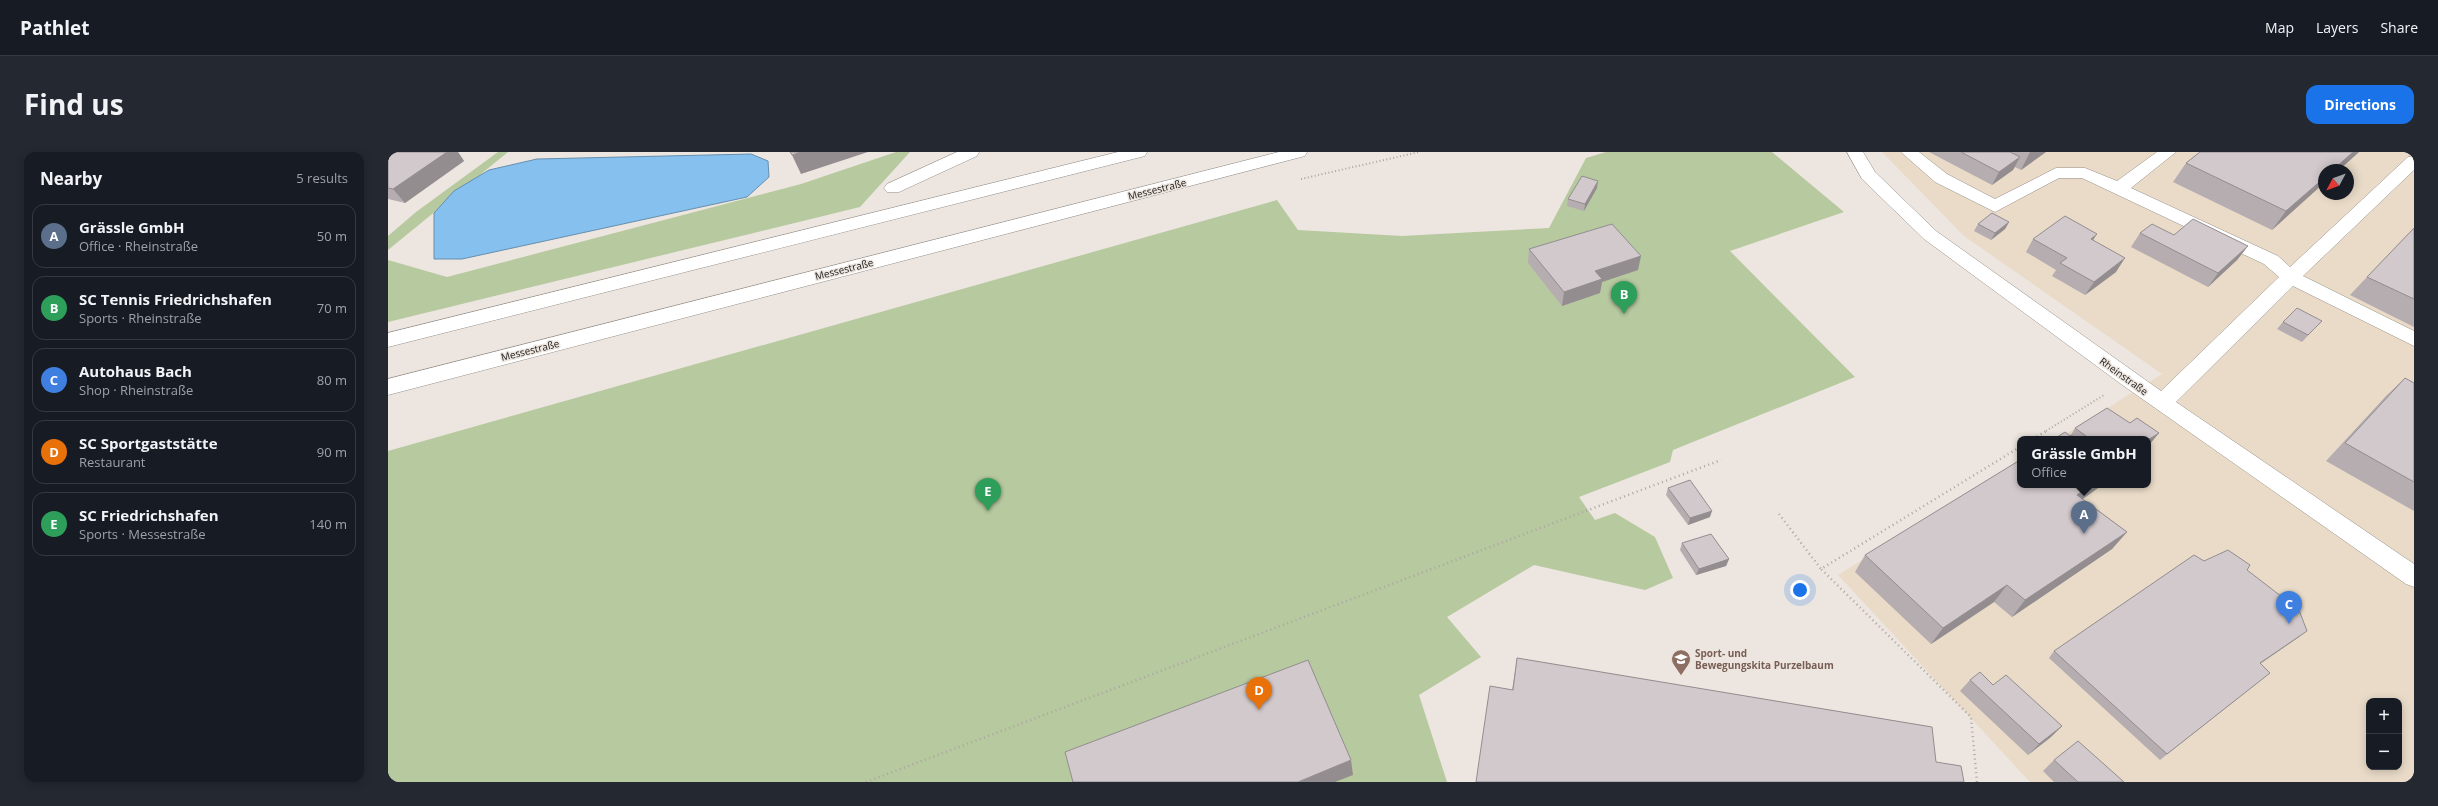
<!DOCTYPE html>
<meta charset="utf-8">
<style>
body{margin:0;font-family:"Open Sans",sans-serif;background:#242831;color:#f1f3f6}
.controls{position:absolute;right:12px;bottom:12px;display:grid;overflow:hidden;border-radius:8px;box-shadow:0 2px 10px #0003}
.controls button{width:36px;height:36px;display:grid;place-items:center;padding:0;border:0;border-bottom:1px solid #363941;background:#171b24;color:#f1f3f6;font:20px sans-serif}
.compass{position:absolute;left:1930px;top:12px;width:36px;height:36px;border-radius:50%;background:#171b24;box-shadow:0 2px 10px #0003;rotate:229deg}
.you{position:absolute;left:1412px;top:438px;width:14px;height:14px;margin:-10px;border:3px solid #fff;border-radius:50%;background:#1a73e8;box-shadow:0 0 0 6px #1a73e833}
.badge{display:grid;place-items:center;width:26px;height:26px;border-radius:50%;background:#1a73e8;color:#fff;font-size:13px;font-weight:700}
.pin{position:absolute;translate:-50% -33px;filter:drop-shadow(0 1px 2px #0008)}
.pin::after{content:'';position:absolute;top:21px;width:14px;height:12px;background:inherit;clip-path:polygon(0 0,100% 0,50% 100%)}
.popup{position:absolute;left:1629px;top:284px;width:134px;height:52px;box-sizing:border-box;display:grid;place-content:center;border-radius:8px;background:#171b24;filter:drop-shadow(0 1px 3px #0005);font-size:13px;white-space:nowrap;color:#9ea1a6}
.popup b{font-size:15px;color:#f1f3f6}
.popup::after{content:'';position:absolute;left:50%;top:100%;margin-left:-8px;border:8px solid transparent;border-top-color:#171b24}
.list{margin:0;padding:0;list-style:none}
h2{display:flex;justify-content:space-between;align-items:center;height:52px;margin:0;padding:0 16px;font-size:17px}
h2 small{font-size:13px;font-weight:400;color:#9ea1a6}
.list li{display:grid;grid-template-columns:26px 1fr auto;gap:12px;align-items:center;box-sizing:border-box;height:64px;margin:0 8px 8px;padding:0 8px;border:1px solid #363941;border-radius:12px}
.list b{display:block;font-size:15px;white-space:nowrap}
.list p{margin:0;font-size:13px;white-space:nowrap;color:#9ea1a6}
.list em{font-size:13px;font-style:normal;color:#9ea1a6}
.map{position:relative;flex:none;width:2026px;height:630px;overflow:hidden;border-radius:12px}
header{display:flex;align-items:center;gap:24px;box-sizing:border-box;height:56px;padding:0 20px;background:#171b24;border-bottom:1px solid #363941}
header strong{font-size:19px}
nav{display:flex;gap:22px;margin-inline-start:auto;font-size:14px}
.intro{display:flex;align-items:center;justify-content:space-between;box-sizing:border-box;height:96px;padding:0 24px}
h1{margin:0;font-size:28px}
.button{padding:10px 18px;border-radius:12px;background:#1a73e8;color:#fff;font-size:14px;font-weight:700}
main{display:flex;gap:24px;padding:0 24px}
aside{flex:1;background:#171b24;border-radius:12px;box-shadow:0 2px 10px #0003}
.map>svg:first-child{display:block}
</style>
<header>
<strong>Pathlet</strong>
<nav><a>Map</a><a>Layers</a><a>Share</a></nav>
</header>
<div class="intro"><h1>Find us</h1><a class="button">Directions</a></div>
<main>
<aside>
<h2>Nearby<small>5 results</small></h2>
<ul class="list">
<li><span class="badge" style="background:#5c6f8a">A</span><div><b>Grässle GmbH</b><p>Office · Rheinstraße</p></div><em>50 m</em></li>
<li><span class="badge" style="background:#2e9e5b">B</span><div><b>SC Tennis Friedrichshafen</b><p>Sports · Rheinstraße</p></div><em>70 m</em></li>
<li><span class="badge" style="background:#3f7fe0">C</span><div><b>Autohaus Bach</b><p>Shop · Rheinstraße</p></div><em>80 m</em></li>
<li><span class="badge" style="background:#e8710a">D</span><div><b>SC Sportgaststätte</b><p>Restaurant</p></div><em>90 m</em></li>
<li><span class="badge" style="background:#2e9e5b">E</span><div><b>SC Friedrichshafen</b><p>Sports · Messestraße</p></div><em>140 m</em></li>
</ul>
</aside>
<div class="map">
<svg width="2026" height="630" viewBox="0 0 2026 630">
<rect width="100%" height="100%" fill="#ede6e0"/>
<!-- commercial -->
<path fill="#e9dbc8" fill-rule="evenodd" d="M1494,0H2026V630H1642L1450,423L1632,310V333H1760V287H1670L1774,222L1576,84ZM1936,18H1960V42H1936ZM1981,549H2011V615H1981Z"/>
<!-- green -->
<g fill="#b7c99f">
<polygon points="110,0 120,0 0,98 0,84 28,60"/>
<polygon points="508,0 522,0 472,55 0,170 0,108 59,125 413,32"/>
<polygon points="1218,0 1384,0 1456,60 1342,99 1467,225 1285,298 1282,310 1191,345 1207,368 1227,361 1267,385 1285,426 1257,438 1146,413 1059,465 1093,505 1031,543 1059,630 0,630 0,299 889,48 910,78 1014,84 1161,76 1198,6"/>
</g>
<!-- water -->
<polygon fill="#86c0ee" stroke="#668ead" points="363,2 380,9 381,25 359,45 74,107 46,107 46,61 66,39 101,18 149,7"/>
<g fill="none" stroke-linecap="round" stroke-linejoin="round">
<!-- minor casing -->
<g stroke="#96908b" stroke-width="1">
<g id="minor">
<polygon points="569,0 591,0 589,4 511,40 499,40 496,36 499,32"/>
<polygon points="730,0 759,0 757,4 0,195 0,181"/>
<polygon points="891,0 919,0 917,4 0,243 0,227"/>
<polygon points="1459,0 1475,0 1487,20 1548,79 1773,239 1891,125 1876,112 1694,26 1671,26 1607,60 1547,30 1513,0 1531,0 1559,22 1607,47 1668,16 1697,16 1729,29 1769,0 1788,0 1743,36 1890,104 1902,115 2020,5 2026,4 2026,18 1915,124 2026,179 2026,194 1905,134 1788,250 2026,412 2026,435 2018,432 1733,232 1536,87 1474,27"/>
</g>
</g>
<!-- path-far1 -->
<g stroke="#aba5a0" stroke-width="2" stroke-dasharray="1 2.5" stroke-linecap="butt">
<polyline points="913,27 1031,0"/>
<polyline points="1658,279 1716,243"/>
</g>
<!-- path -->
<g stroke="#aba5a0" stroke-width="2.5" stroke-dasharray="1 3.5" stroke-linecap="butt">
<polyline points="1645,287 1660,278"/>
<polyline points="1391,362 1433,417"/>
<polyline points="478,630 1333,308"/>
<polyline points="1589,630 1583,565 1433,417 1632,295"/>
</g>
<!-- minor -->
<use href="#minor" fill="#fff" fill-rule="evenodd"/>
</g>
<!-- wall -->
<g fill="#b5adaf">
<polygon points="0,0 70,0 76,9 17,51 0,47"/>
<polygon points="1541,0 1658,0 1633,18 1627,15 1625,18 1604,33"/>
<polygon points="1812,0 1971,0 1951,18 1936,18 1936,31 1884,78 1785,30 1798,11"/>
<polygon points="1209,36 1196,59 1179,54 1180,47"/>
<polygon points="1621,70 1617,77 1603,88 1586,79 1590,72"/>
<polygon points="2026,76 2026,175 1962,143 1979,125"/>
<polygon points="1752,81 1786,83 1860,94 1849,108 1820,135 1743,95"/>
<polygon points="1645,87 1705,88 1728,120 1697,143 1664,124 1668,118 1638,100"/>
<polygon points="1141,97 1250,118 1214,130 1212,141 1174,154 1140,111"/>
<polygon points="1895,170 1927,176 1914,190 1889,177"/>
<polygon points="2017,226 2026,231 2026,359 1938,309 1998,244"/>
<polygon points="1742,271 1771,281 1760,294 1760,287 1666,287 1681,284 1683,283 1687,276"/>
<polygon points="1713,334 1695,347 1739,380 1724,397 1624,465 1606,450 1543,492 1467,420 1477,403"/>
<polygon points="1280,336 1322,365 1300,373 1278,343"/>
<polygon points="1294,391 1341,407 1338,414 1308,423 1292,398"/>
<polygon points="1816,409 1859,418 1911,485 1872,512 1882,521 1772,608 1661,506 1666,499"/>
<polygon points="1129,506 1544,575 1124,538"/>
<polygon points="1582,528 1605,533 1674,574 1663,585 1640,603 1572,539"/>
<polygon points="1666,608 1736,630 1666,630 1655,619"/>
</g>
<!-- shaded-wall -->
<g fill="#938d8f">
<polygon points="59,0 70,0 76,9 17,51 5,37"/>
<polygon points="413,0 480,0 413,22 404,3"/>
<polygon points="1642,0 1658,0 1633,18"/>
<polygon points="1965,0 1971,0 1951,18 1945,18"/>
<polygon points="1632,5 1625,18 1604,33 1611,20"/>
<polygon points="1936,26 1936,31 1884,78 1898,59"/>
<polygon points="1210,29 1209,36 1196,59 1197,52"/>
<polygon points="1621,70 1617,77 1603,88 1607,81"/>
<polygon points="1709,82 1700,96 1703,87"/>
<polygon points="1860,94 1849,108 1820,135 1830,121"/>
<polygon points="1253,104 1250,118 1214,130 1212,141 1174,154 1176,140 1207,119"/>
<polygon points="1737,106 1728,120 1697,143 1706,130"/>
<polygon points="1771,281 1760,294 1760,288"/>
<polygon points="1703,333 1714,333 1676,360 1689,343"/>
<polygon points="1324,359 1322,365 1300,373 1302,366"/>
<polygon points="1739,380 1724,397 1624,465 1637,448"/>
<polygon points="1341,407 1338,414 1308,423 1311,417"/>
<polygon points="1619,433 1606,450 1543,492 1555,476"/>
<polygon points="1919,479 1911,485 1864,517 1872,511"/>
<polygon points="1674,574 1663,585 1640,603 1651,592"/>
<polygon points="963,608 965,623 947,630 910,630"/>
</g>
<!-- building -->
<g fill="#d2c9cc" stroke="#938d8f">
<polygon points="0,0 59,0 5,37 0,36"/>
<polygon points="402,0 413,0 404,3"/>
<polygon points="1573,0 1622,0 1632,5 1611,20"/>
<polygon points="1812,0 1965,0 1945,18 1936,18 1936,26 1898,59 1798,11"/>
<polygon points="1194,24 1210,29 1197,52 1180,47"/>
<polygon points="1604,61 1621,70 1607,81 1590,72"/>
<polygon points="1677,64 1709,82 1703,87 1737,106 1706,130 1672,111 1679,106 1645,87"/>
<polygon points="1805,67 1860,94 1830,121 1752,81 1764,72 1786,83"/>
<polygon points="1224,72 1253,104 1207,119 1214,127 1176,140 1141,97"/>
<polygon points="2026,76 2026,147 1979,125"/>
<polygon points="1909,156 1934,169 1920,183 1895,170"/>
<polygon points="2017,226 2026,231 2026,330 1957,291"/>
<polygon points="1719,256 1742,271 1749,266 1771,281 1760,288 1760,287 1702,287 1687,276"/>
<polygon points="1677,280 1686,287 1666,287"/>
<polygon points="1683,283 1689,287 1686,287 1681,284"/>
<polygon points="1632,308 1632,333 1703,333 1689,343 1739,380 1637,448 1619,433 1555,476 1477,403"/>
<polygon points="1302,328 1324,359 1302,366 1280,336"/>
<polygon points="1323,382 1341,407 1311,417 1294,391"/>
<polygon points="1840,398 1862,413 1859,418 1911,458 1919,479 1872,511 1882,521 1779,602 1666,499 1806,403 1816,409"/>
<polygon points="1129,506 1544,575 1548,610 1573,614 1576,630 1088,630 1102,534 1125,538"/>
<polygon points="920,508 963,608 910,630 685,630 677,600"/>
<polygon points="1592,520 1605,533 1618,523 1674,574 1651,592 1582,528"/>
<polygon points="1690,589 1736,630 1690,630 1666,608"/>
</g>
<!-- icons -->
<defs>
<g id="school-pin" transform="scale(1)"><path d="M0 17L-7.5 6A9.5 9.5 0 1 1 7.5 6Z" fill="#8d6e63" stroke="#ede6e0"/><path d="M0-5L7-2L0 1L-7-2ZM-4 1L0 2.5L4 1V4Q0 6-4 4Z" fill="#fff"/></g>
</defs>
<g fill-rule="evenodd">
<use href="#school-pin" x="1293" y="507"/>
</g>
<g text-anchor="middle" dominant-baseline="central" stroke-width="3" stroke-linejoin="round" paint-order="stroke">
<!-- street labels -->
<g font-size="10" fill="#1b1816" stroke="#ede6e0">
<text transform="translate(769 37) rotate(-14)">Messestraße</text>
<text transform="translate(456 117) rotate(-14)">Messestraße</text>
<text transform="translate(142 198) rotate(-14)">Messestraße</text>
<text transform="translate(1736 224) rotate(36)">Rheinstraße</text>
</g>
<!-- education labels -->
<g font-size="10" font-weight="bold" fill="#785e54" stroke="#ede6e0" text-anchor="start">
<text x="1307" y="501">Sport- und<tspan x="1307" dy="12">Bewegungskita Purzelbaum</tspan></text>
</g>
</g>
</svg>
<div class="controls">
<button>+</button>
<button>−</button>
</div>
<svg class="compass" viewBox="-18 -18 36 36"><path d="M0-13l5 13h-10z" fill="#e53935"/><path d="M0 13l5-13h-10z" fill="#9ea1a6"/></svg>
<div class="you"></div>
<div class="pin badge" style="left:1696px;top:382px;background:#5c6f8a">A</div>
<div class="popup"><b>Grässle GmbH</b>Office</div>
<div class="pin badge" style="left:1236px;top:162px;background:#2e9e5b">B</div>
<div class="pin badge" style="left:1901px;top:472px;background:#3f7fe0">C</div>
<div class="pin badge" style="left:871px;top:558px;background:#e8710a">D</div>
<div class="pin badge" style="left:600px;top:359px;background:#2e9e5b">E</div>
</div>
</main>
